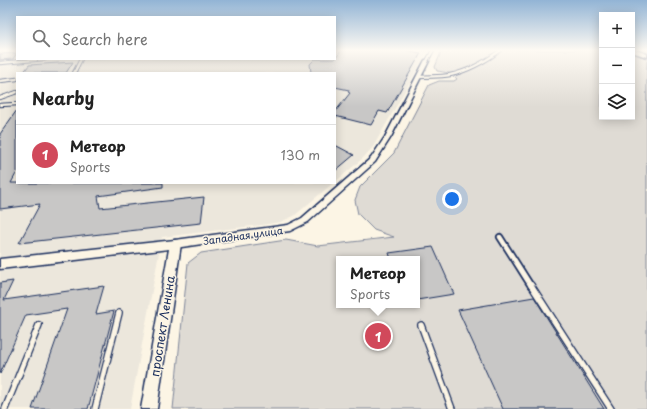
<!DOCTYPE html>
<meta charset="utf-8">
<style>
body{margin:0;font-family:"Playpen Sans",sans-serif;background:#f2f2f2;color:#222}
.controls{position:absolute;right:12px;top:12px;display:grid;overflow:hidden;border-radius:0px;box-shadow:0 2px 10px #0003}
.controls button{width:36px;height:36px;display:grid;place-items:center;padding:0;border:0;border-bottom:1px solid #e0e0e0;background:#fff;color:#222;font:20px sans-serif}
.you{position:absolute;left:452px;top:199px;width:14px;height:14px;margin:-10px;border:3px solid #fff;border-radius:50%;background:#1a73e8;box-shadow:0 0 0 6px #1a73e833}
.badge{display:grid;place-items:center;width:26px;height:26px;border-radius:50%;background:#d1495b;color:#fff;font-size:13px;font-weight:700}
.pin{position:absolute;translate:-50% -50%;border:2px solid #fff;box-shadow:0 1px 4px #0006}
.popup{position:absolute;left:336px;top:256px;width:84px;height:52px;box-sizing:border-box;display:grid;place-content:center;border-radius:0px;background:#fff;filter:drop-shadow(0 1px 3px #0005);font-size:13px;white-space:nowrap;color:#767676}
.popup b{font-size:15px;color:#222}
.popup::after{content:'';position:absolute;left:50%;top:100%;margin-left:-8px;border:8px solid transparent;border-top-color:#fff}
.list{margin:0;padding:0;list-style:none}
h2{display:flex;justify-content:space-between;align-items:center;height:52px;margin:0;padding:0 16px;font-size:17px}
h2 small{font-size:13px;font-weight:400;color:#767676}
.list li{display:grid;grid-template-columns:26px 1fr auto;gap:12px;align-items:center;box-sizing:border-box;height:60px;padding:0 16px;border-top:1px solid #e0e0e0}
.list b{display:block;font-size:15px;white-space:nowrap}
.list p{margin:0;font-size:13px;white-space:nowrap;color:#767676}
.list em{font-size:13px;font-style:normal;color:#767676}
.icon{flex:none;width:22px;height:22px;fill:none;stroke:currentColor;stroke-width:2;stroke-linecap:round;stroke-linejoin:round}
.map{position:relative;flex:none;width:647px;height:409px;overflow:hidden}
.search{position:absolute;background:#fff;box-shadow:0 2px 10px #0003;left:16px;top:16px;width:320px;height:44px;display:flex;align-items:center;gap:10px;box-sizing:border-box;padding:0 14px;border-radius:0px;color:#767676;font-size:15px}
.panel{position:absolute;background:#fff;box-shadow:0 2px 10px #0003;left:16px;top:72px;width:320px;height:112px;border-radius:0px}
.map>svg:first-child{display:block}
</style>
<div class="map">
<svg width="647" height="409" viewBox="0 0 647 409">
<rect width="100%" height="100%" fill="#fcf5e5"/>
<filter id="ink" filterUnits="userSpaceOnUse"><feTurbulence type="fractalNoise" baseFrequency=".025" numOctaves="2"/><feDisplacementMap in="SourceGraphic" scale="8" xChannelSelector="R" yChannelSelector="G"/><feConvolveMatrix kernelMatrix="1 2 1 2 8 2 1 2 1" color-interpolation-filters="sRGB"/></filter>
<g filter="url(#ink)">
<!-- built -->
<polygon fill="#ece7dc" points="0,50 17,50 17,59 335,59 335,50 428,50 373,147 363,158 335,182 335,73 17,73 17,183 333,183 294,216 280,222 262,225 162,237 130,409 0,409"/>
<!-- green -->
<path fill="#dfdbd4" stroke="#7d8599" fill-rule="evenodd" d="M442,50H602V117H632V50H647V409H173L188,263L201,253L286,240L318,246L394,237L374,230L358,214L355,200L360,187L394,153L429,85L439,81H454L457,79C453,73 444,72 437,71L435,67ZM339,259H417V305H339Z"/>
<!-- building -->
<g fill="#c8c7c6" stroke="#1b2f5e">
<polygon points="342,50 405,50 421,53 387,113 379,111 371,125 335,116 335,112 350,93 348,92 349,90 335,87 335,73 311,73 310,64 315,59 335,59"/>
<polygon points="17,53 13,59 0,60 0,54"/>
<polygon points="73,62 66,73 23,73 29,65"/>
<polygon points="17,110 17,172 11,183 163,183 163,187 98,196 100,208 204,197 201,223 19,243 40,204 0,209 0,134"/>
<polygon points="335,145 354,155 335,171"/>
<polygon points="433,247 454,294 417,300 417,259 391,259 389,253"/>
<polygon points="13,281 4,300 104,286 96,314 114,311 88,409 32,409 67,309 26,315 0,374 0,283"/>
<polygon points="534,297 604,409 503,409 458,310"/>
</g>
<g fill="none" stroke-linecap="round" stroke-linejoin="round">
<!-- service-far2 casing -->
<g stroke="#1b2f5e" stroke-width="4.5">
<g id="service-far2">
<polyline points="427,61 433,50"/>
<polyline points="0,63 45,59"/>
<polyline points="74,73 81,59"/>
<path d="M419,77C429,76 440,77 450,75C469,71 486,61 501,50"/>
<polyline points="0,81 17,79"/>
<polyline points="0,98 17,92"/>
<polyline points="0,105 17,104"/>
</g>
</g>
<!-- service-far1 casing -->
<g stroke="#1b2f5e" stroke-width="8">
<polyline id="service-far1" points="500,237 531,286"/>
</g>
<!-- service casing -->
<g stroke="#1b2f5e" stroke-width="8">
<g id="service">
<polyline points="531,285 611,409"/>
<polyline points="421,325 452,409"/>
<polyline points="5,409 39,325"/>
<polyline points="95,409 119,313"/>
</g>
</g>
<!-- minor casing -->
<g stroke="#1b2f5e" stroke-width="3">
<g id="minor">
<polygon points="632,50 636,50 647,54 647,57 632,52"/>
<polygon points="425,60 429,61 391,137 375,162 308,222 290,231 175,248 172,247 171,244 172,241 175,240 288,225 302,218 371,158 385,137"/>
</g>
</g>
<!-- tertiary casing -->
<g stroke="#1b2f5e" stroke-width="3">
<polygon id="tertiary" points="175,240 179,241 181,244 157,409 141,409 169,249 0,269 0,259"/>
</g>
<!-- service-far2 -->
<use href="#service-far2" stroke="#fcf5e5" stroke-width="2.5"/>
<!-- service-far1 -->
<use href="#service-far1" stroke="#fcf5e5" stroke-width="4.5"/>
<!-- service -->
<use href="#service" stroke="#fcf5e5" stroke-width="5.5"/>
<!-- minor -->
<use href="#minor" fill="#fcf5e5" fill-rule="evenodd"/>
<!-- tertiary -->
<use href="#tertiary" fill="#fcf5e5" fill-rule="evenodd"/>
</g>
</g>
<!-- sky -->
<linearGradient id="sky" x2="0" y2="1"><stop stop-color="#92b4d5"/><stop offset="0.47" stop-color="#fefaf3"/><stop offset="1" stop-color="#fefaf3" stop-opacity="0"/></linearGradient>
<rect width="647" height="107" fill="url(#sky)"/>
<g text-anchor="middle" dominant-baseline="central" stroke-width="3" stroke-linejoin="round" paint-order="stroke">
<!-- street labels -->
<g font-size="10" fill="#1b2f5e" stroke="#fcf5e5">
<text transform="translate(243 235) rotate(-8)">Западная улица</text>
</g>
<!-- near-street labels -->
<g font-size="12" fill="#1b2f5e" stroke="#fcf5e5">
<text transform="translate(162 326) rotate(-81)">проспект Ленина</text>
</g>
</g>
</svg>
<div class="controls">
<button>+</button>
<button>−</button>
<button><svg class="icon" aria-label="layers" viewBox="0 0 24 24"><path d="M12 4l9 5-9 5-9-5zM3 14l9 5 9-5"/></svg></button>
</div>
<div class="you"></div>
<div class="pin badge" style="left:378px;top:336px">1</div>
<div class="popup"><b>Метеор</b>Sports</div>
<div class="search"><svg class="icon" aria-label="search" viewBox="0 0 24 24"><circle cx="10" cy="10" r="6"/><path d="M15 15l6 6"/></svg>Search here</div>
<section class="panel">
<h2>Nearby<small></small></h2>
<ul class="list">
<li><span class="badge">1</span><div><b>Метеор</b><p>Sports</p></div><em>130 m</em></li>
</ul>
</section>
</div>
